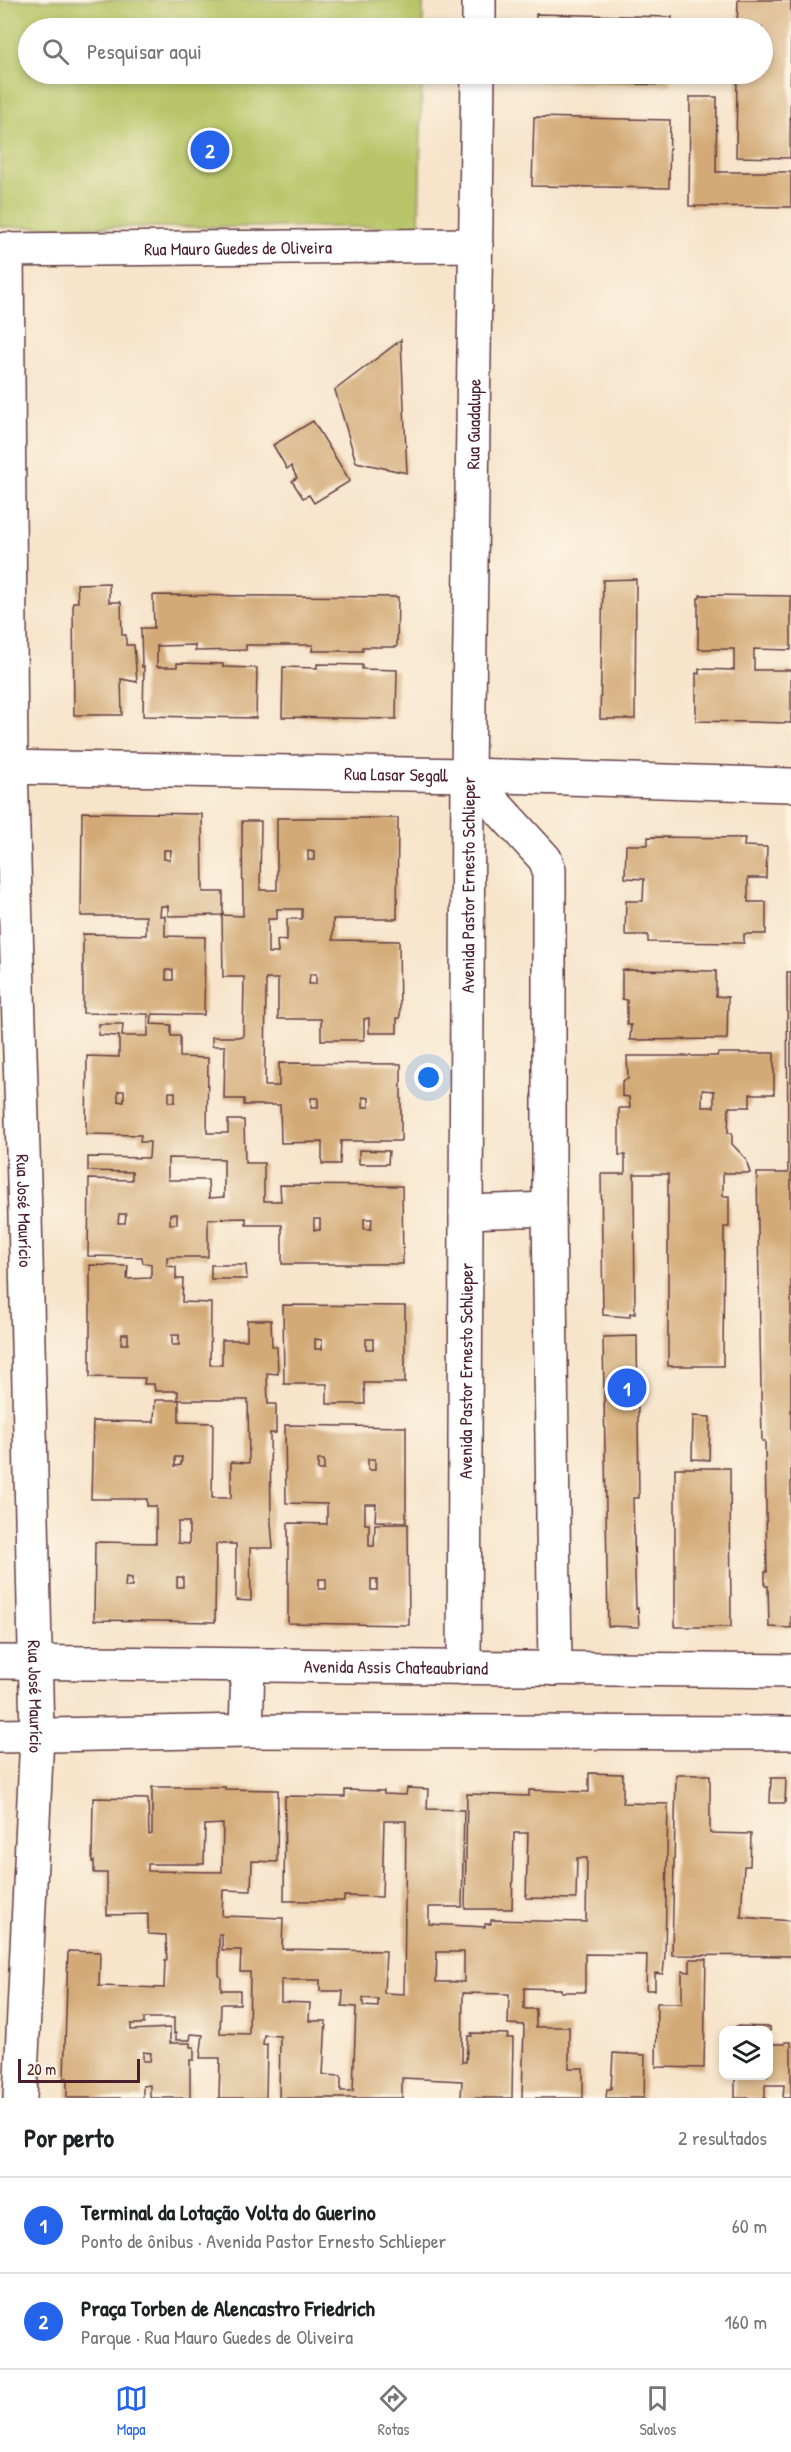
<!DOCTYPE html>
<html lang="pt">
<meta charset="utf-8">
<style>
body{margin:0;font-family:"Patrick Hand",sans-serif;background:#f2f2f2;color:#202124}
.controls{position:absolute;right:18px;bottom:18px;display:grid;overflow:hidden;border-radius:12px;box-shadow:0 3px 9px #0003}
.controls button{width:54px;height:54px;display:grid;place-items:center;padding:0;border:0;border-bottom:2px solid #e0e0e0;background:#fff;color:#202124;font:30px sans-serif}
.scale{position:absolute;left:18px;bottom:15px;width:122px;box-sizing:border-box;padding-left:6px;border:3px solid #4a1f2b;border-top:0;font-size:16px;line-height:21px;white-space:nowrap;color:#4a1f2b;-webkit-text-stroke:4px #fcf5e5;paint-order:stroke}
.you{position:absolute;left:429px;top:1078px;width:21px;height:21px;margin:-15px;border:4px solid #fff;border-radius:50%;background:#1a73e8;box-shadow:0 0 0 9px #1a73e833}
.badge{display:grid;place-items:center;width:39px;height:39px;border-radius:50%;background:#2563eb;color:#fff;font-size:20px;font-weight:700}
.pin{position:absolute;translate:-50% -50%;border:3px solid #fff;box-shadow:0 2px 6px #0006}
.list{margin:0;padding:0;list-style:none}
h2{display:flex;justify-content:space-between;align-items:center;height:78px;margin:0;padding:0 24px;font-size:26px}
h2 small{font-size:20px;font-weight:400;color:#757577}
.list li{display:grid;grid-template-columns:39px 1fr auto;gap:18px;align-items:center;box-sizing:border-box;height:96px;padding:0 24px;border-top:2px solid #e0e0e0}
.list b{display:block;font-size:22px;white-space:nowrap}
.list p{margin:0;font-size:20px;white-space:nowrap;color:#757577}
.list em{font-size:20px;font-style:normal;color:#757577}
.icon{flex:none;width:33px;height:33px;fill:none;stroke:currentColor;stroke-width:2;stroke-linecap:round;stroke-linejoin:round}
.map{position:relative;flex:none;width:791px;height:2098px;overflow:hidden}
.search{position:absolute;background:#fff;box-shadow:0 3px 9px #0003;left:18px;right:18px;top:18px;height:66px;display:flex;align-items:center;gap:15px;box-sizing:border-box;padding:0 21px;border-radius:33px;color:#757577;font-size:22px}
.sheet{height:270px;background:#fff}
nav{display:flex;justify-content:space-around;align-items:center;box-sizing:border-box;height:84px;border-top:2px solid #e0e0e0;background:#fff;font-size:16px;color:#757577}
nav a{display:grid;justify-items:center;gap:3px}
nav .on{color:#2563eb}
.map>svg:first-child{display:block}
</style>
<div class="map">
<svg width="791" height="2098" viewBox="0 0 791 2098">
<rect width="100%" height="100%" fill="#fcf5e5"/>
<filter id="ink" filterUnits="userSpaceOnUse"><feTurbulence type="fractalNoise" baseFrequency=".0167" numOctaves="2"/><feDisplacementMap in="SourceGraphic" scale="12" xChannelSelector="R" yChannelSelector="G"/><feConvolveMatrix kernelMatrix="1 2 1 2 8 2 1 2 1" color-interpolation-filters="sRGB"/></filter>
<filter id="wash" filterUnits="userSpaceOnUse"><feTurbulence type="fractalNoise" baseFrequency=".008" numOctaves="4" result="noise"/><feDisplacementMap in="SourceGraphic" scale="24" xChannelSelector="R" yChannelSelector="G"/><feGaussianBlur stdDeviation="1.35" result="paint"/><feColorMatrix in="noise" values="0 0 0 0 0 0 0 0 0 0 0 0 0 0 0 0 0 1.4 0 .05"/><feComposite in="paint" operator="in"/></filter>
<g filter="url(#wash)">
<rect width="100%" height="100%" fill="#f7e4cb"/>
<!-- green -->
<polygon fill="#b7c567" stroke="#807249" stroke-width="1.5" points="0,0 423,0 423,28 28,28 28,74 422,74 419,227 0,227"/>
<g id="blocks">
<!-- building -->
<g fill="#d3aa77" fill-rule="evenodd">
<polygon points="738,0 791,0 790,158 736,157 737,74 762,74 762,28 737,28"/>
<polygon points="536,14 672,17 672,28 536,28"/>
<polygon points="535,74 671,74 671,85 535,82"/>
<polygon points="690,97 717,97 716,172 791,172 791,207 689,206"/>
<polygon points="534,117 670,120 669,188 532,186"/>
<polygon points="401,340 407,473 356,462 335,390"/>
<polygon points="313,421 350,481 314,503 309,495 303,498 292,481 297,478 291,466 287,469 273,445"/>
<polygon points="636,579 635,719 600,719 603,580"/>
<polygon points="109,583 109,602 121,602 122,635 126,635 126,645 134,645 137,682 121,679 122,715 74,715 73,602 78,602 77,584"/>
<polygon points="153,595 398,597 397,647 362,647 363,651 312,651 313,645 246,645 246,650 195,651 195,645 157,646 157,667 177,667 177,663 223,664 223,667 257,668 256,718 143,716 144,666 142,667 141,628 154,628"/>
<polygon points="700,595 791,596 791,650 754,649 754,670 791,670 791,723 696,721 696,673 699,674 699,669 734,670 734,649 699,649 698,646 698,598 700,598"/>
<polygon points="317,664 362,665 362,669 397,670 396,719 282,717 283,667 317,668"/>
<path d="M82,812L202,814L203,892H223V915L168,916V906H161L160,916H165V936L205,937L204,1015L152,1014L151,1024L171,1025V1036H180V1057L208,1058L207,1133H228V1120H244L245,1163H264V1201H281L280,1185L402,1186L403,1264H282V1225H246V1218L208,1219V1257H167V1266L176,1267V1279H183L182,1302L211,1303L210,1365H222V1340H247V1320H271L272,1346L277,1347L278,1374L267,1373L268,1404H276V1433H270L271,1523L273,1548H250L251,1601L236,1600V1544H216L215,1622L94,1620L95,1542L156,1543V1506H147V1499H91L93,1421L154,1422L155,1400H178V1391H155L154,1384H144L145,1378L90,1377V1265L128,1266L127,1279L151,1278V1264L143,1263L142,1257L88,1256L89,1179L132,1180V1172L88,1171V1157L149,1158L150,1142H140L141,1135L86,1134L87,1056L119,1057V1036L98,1035L99,1024H123L122,1036H148V1014L83,1013V934L146,935V916H81ZM164,850H171L170,860L164,859ZM166,970H173V980H166ZM118,1091H124V1102L118,1101ZM169,1092H175V1102H169ZM168,1158L224,1159V1197L209,1198L208,1180H168ZM119,1214H126L125,1223H118ZM170,1214H177V1224H170ZM314,1219H320V1230H314ZM364,1219H372L371,1229H364ZM122,1334H128V1344H121ZM172,1335H179V1345H172ZM179,1400H248L249,1463L231,1462V1498H212L213,1423L179,1422ZM175,1457H182L181,1465L175,1466ZM178,1522H189V1544L178,1543ZM126,1577L132,1578V1587H125ZM177,1577H183V1587H177Z"/>
<path d="M277,818H398L397,919H333V940L399,941L400,1018H397V1033H369V1018L364,1019V1040H321V1019H278V979H266L265,1086H279V1063L401,1064V1141H341L340,1164H322V1142L281,1143L280,1105H244V1099H224L225,1046H212V1037H243L244,977H223L222,915L243,916L242,821H261L260,890H277ZM308,850L314,851V860H308ZM277,909H302V919H287V941L277,940L278,953H268V919H277ZM310,974H316V984H309ZM363,1097L369,1098V1107H363ZM311,1098H318V1108H311Z"/>
<polygon points="648,837 745,838 744,846 767,847 766,878 748,878 748,902 766,902 766,934 744,934 744,943 648,942 648,935 625,935 626,901 643,901 644,879 625,878 626,845 648,845"/>
<polygon points="622,970 716,971 716,996 728,997 727,1039 630,1040 631,1025 627,1025 627,1000 622,999"/>
<polygon points="787,972 791,972 791,1628 769,1627 768,1586 765,1586 765,1572 767,1572 765,1441 762,1441 757,1173 788,1173"/>
<path d="M718,1053H774V1094H750V1107H729L728,1133H732V1144L746,1159L750,1173H723V1196H729V1227H724L723,1366H668V1174H634L635,1314L630,1313V1317L603,1315L601,1174H625V1155H619V1108H630L629,1097L622,1096V1081L628,1079L627,1056H717ZM702,1090L714,1091V1107H702Z"/>
<polygon points="359,1150 389,1151 388,1164 359,1164"/>
<polygon points="211,1265 246,1265 247,1279 211,1279"/>
<path d="M283,1305L405,1306V1383H364L365,1404H327V1384H284ZM315,1339L322,1340V1349H315ZM366,1339H373V1349H366Z"/>
<polygon points="637,1336 639,1498 633,1498 636,1609 638,1608 639,1627 608,1626 603,1337"/>
<polygon points="693,1416 710,1417 709,1460 692,1459"/>
<path d="M285,1425L406,1427V1522L375,1521L376,1504H365V1524H369V1546H374L375,1524H408L409,1625L288,1623V1523L327,1524V1504L286,1503ZM368,1459H375V1470H368ZM318,1460H324V1470H318ZM319,1579H326V1589H319ZM371,1579H377V1590H371Z"/>
<polygon points="675,1468 730,1468 731,1627 675,1627"/>
<path d="M589,1773L623,1774V1803L668,1804L665,1955L663,1974L655,1973V1990H646L647,1955L585,1954V1992H561V1989L524,1988V2009H536V2027H569V2068H583V2098H522L524,2025L508,2024L509,1994L463,1993L462,2062H466L468,2036H472L471,2033L508,2034L507,2038H513L512,2098H461L462,2081L402,2078V2098H279L280,2036L264,2035L263,2045L267,2044L266,2098H219L220,2058H200L203,2035L191,2034L190,2040H176V2033L174,2034V2018H144V2024H131V2030L170,2028V2043H190V2047H194V2060H190V2098H150V2085L143,2086V2098H67V2078H64L68,1951L100,1952L99,1986L164,1988L165,1960H167L166,1935L148,1934V1914L107,1915V1873H94V1861L92,1862L93,1798L148,1799L149,1835L152,1834V1787H225V1789L278,1790L277,1862L252,1861L251,1891L223,1890L222,1916L283,1918L282,1949L386,1951L384,1993L404,1994L406,1821H384L382,1897L344,1896V1901H284L285,1796L345,1797V1790L384,1791V1794L406,1795L407,1788L428,1789L427,1809L464,1810L462,1907H429V1924L485,1927V1924H491V1920L586,1922L587,1858H577L576,1899L526,1898L528,1833H514L512,1909H465L467,1794L529,1796V1790L589,1792ZM223,1824L222,1872L148,1871V1864H204L205,1825ZM219,1934H222V1950H241L240,1972H250L249,2034L220,2033L221,2004H240V1990H221V1977L219,1976ZM437,1952H464V1982H436ZM281,1980H320V1991H343L342,2006L356,2007L353,2091H341V2076L323,2075L326,2021H309L310,2003L281,2002ZM363,1998L378,1999V2007L363,2006ZM143,2052L151,2053L150,2061H143Z"/>
<polygon points="676,1775 710,1775 710,1833 751,1834 750,1866 744,1866 741,1917 791,1921 791,1956 672,1955"/>
<polygon points="771,1778 786,1778 785,1803 770,1803"/>
<polygon points="690,1959 706,1959 704,2068 656,2067 657,2003 682,2003 682,1971 690,1972"/>
<polygon points="736,2026 770,2027 770,2031 736,2030"/>
<polygon points="785,2042 791,2042 791,2098 783,2098 784,2085 765,2085 765,2098 735,2098 735,2076 768,2076 768,2044 785,2044"/>
<polygon points="613,2053 645,2055 644,2098 606,2098 607,2089 611,2089"/>
</g>
</g>
</g>
<g filter="url(#ink)">
<use href="#blocks" fill-opacity="0" stroke="#643d43" stroke-width="1.5"/>
<g fill="none" stroke-linecap="round" stroke-linejoin="round">
<!-- street casing -->
<g stroke="#643d43" stroke-width="36">
<g id="street">
<polyline points="479,28 479,0"/>
<path id="s1" d="M7,249L11,767L25,1214L37,1735L20,2098"/>
<path id="s2" d="M0,250L476,245"/>
<path id="s3" d="M0,767L468,775L791,785"/>
<polyline points="468,775 545,859 549,870 549,1209 555,1669"/>
<polyline points="466,1212 549,1209"/>
<path id="s4" d="M464,1668L468,775L478,74"/>
</g>
</g>
<!-- secondary casing -->
<g stroke="#643d43" stroke-width="36">
<g id="secondary">
<path id="s5" d="M0,1662L791,1671"/>
<polyline points="246,1731 248,1666"/>
<polyline points="0,1736 246,1731 791,1733"/>
</g>
</g>
<!-- street -->
<use href="#street" stroke="#fff" stroke-width="33"/>
<!-- secondary -->
<use href="#secondary" stroke="#fff" stroke-width="33"/>
</g>
</g>
<g text-anchor="middle" dominant-baseline="central" stroke-width="5" stroke-linejoin="round" paint-order="stroke">
<!-- street labels -->
<g font-size="18" fill="#4a1f2b" stroke="#fcf5e5">
<text stroke="none"><textPath href="#s2" startOffset="238">Rua Mauro Guedes de Oliveira</textPath></text>
<text stroke="none"><textPath href="#s4" startOffset="1244">Rua Guadalupe</textPath></text>
<text stroke="none"><textPath href="#s3" startOffset="396">Rua Lasar Segall</textPath></text>
<text stroke="none"><textPath href="#s4" startOffset="783">Avenida Pastor Ernesto Schlieper</textPath></text>
<text stroke="none"><textPath href="#s1" startOffset="962">Rua José Maurício</textPath></text>
<text stroke="none"><textPath href="#s4" startOffset="297">Avenida Pastor Ernesto Schlieper</textPath></text>
<text stroke="none"><textPath href="#s5" startOffset="396">Avenida Assis Chateaubriand</textPath></text>
<text stroke="none"><textPath href="#s1" startOffset="1448">Rua José Maurício</textPath></text>
</g>
</g>
</svg>
<div class="controls">
<button><svg class="icon" aria-label="layers" viewBox="0 0 24 24"><path d="M12 4l9 5-9 5-9-5zM3 14l9 5 9-5"/></svg></button>
</div>
<div class="scale">20 m</div>
<div class="you"></div>
<div class="pin badge" style="left:627px;top:1388px">1</div>
<div class="pin badge" style="left:210px;top:150px">2</div>
<div class="search"><svg class="icon" aria-label="search" viewBox="0 0 24 24"><circle cx="10" cy="10" r="6"/><path d="M15 15l6 6"/></svg>Pesquisar aqui</div>
</div>
<section class="sheet">
<h2>Por perto<small>2 resultados</small></h2>
<ul class="list">
<li><span class="badge">1</span><div><b>Terminal da Lotação Volta do Guerino</b><p>Ponto de ônibus · Avenida Pastor Ernesto Schlieper</p></div><em>60 m</em></li>
<li><span class="badge">2</span><div><b>Praça Torben de Alencastro Friedrich</b><p>Parque · Rua Mauro Guedes de Oliveira</p></div><em>160 m</em></li>
</ul>
</section>
<nav>
<a class="on"><svg class="icon" aria-label="map" viewBox="0 0 24 24"><path d="M3 6l6-2 6 2 6-2v14l-6 2-6-2-6 2zM9 4v14M15 6v14"/></svg>Mapa</a>
<a><svg class="icon" aria-label="directions" viewBox="0 0 24 24"><path d="M12 3l9 9-9 9-9-9zM9 14v-3h6M13 9l2 2-2 2"/></svg>Rotas</a>
<a><svg class="icon" aria-label="saved" viewBox="0 0 24 24"><path d="M7 4h10v16l-5-4-5 4z"/></svg>Salvos</a>
</nav>
